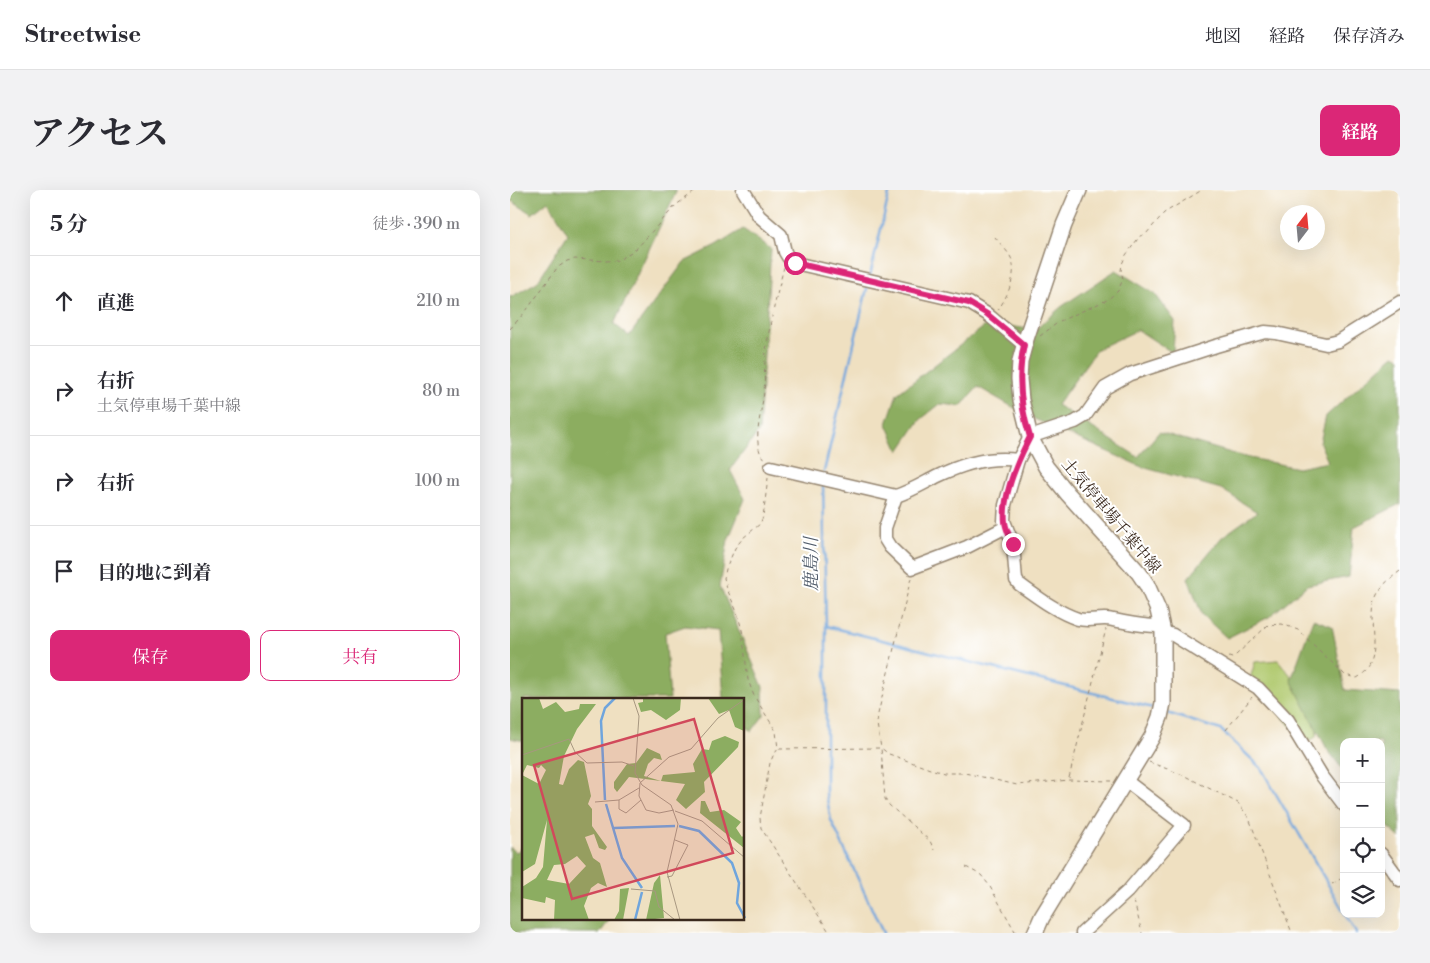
<!DOCTYPE html>
<html lang="ja">
<meta charset="utf-8">
<style>
body{margin:0;font-family:"Libre Bodoni","Noto Serif JP",serif;background:#f2f2f3;color:#2b2b33}
.controls{position:absolute;right:15px;bottom:15px;display:grid;overflow:hidden;border-radius:10px;box-shadow:0 5px 20px #0002}
.controls button{width:45px;height:45px;display:grid;place-items:center;padding:0;border:0;border-bottom:1px solid #e1e1e2;background:#fff;color:#2b2b33;font:25px sans-serif}
.compass{position:absolute;left:770px;top:15px;width:45px;height:45px;border-radius:50%;background:#fff;box-shadow:0 5px 20px #0002;rotate:16deg}
.stop{position:absolute;width:15px;height:15px;margin:-11px;border:4px solid #db2777;border-radius:50%;background:#fff}
.stop.end{background:#db2777;border-color:#fff;box-shadow:0 1px 5px #0008}
.list{margin:0;padding:0;list-style:none}
h2{display:flex;justify-content:space-between;align-items:center;height:65px;margin:0;padding:0 20px;font-size:21px}
h2 small{font-size:16px;font-weight:400;color:#7c7c81}
.list li{display:grid;grid-template-columns:32px 1fr auto;gap:15px;align-items:center;box-sizing:border-box;height:90px;padding:0 20px;border-top:1px solid #e1e1e2}
.list b{display:block;font-size:19px;white-space:nowrap}
.list p{margin:0;font-size:16px;white-space:nowrap;color:#7c7c81}
.list em{font-size:16px;font-style:normal;color:#7c7c81}
.actions{display:flex;gap:10px;padding:15px 20px}
.actions a{flex:1;padding:11px 0;border:1px solid #db2777;border-radius:10px;text-align:center;font-size:18px;color:#db2777}
.actions .main{background:#db2777;color:#fff}
.icon{flex:none;width:28px;height:28px;fill:none;stroke:currentColor;stroke-width:2;stroke-linecap:round;stroke-linejoin:round}
.map{position:relative;flex:none;width:890px;height:743px;overflow:hidden;border-radius:10px}
header{display:flex;align-items:center;gap:30px;box-sizing:border-box;height:70px;padding:0 25px;background:#fff;border-bottom:1px solid #e1e1e2}
header strong{font-size:24px}
nav{display:flex;gap:28px;margin-inline-start:auto;font-size:18px}
.intro{display:flex;align-items:center;justify-content:space-between;box-sizing:border-box;height:120px;padding:0 30px}
h1{margin:0;font-size:35px}
.button{padding:12px 22px;border-radius:10px;background:#db2777;color:#fff;font-size:18px;font-weight:700}
main{display:flex;gap:30px;padding:0 30px}
aside{flex:1;background:#fff;border-radius:10px;box-shadow:0 5px 20px #0002}
.map>svg:first-child{display:block}
</style>
<header>
<strong>Streetwise</strong>
<nav><a>地図</a><a>経路</a><a>保存済み</a></nav>
</header>
<div class="intro"><h1>アクセス</h1><a class="button">経路</a></div>
<main>
<aside>
<h2>5 分<small>徒歩 · 390 m</small></h2>
<ul class="list">
<li><svg class="icon" aria-label="ahead" viewBox="0 0 24 24"><path d="M12 20V5M6 11l6-6 6 6"/></svg><div><b>直進</b></div><em>210 m</em></li>
<li><svg class="icon" aria-label="right" viewBox="0 0 24 24"><path d="M7 20v-9h11M14 6l5 5-5 5"/></svg><div><b>右折</b><p>土気停車場千葉中線</p></div><em>80 m</em></li>
<li><svg class="icon" aria-label="right" viewBox="0 0 24 24"><path d="M7 20v-9h11M14 6l5 5-5 5"/></svg><div><b>右折</b></div><em>100 m</em></li>
<li><svg class="icon" aria-label="arrive" viewBox="0 0 24 24"><path d="M6 21V4h12l-3 4 3 4H6"/></svg><div><b>目的地に到着</b></div></li>
</ul>
<div class="actions"><a class="main">保存</a><a>共有</a></div>
</aside>
<div class="map">
<svg width="890" height="743" viewBox="0 0 890 743">
<rect width="100%" height="100%" fill="#fff"/>
<filter id="ink" filterUnits="userSpaceOnUse"><feTurbulence type="fractalNoise" baseFrequency=".02" numOctaves="2"/><feDisplacementMap in="SourceGraphic" scale="10" xChannelSelector="R" yChannelSelector="G"/><feConvolveMatrix kernelMatrix="1 2 1 2 8 2 1 2 1" color-interpolation-filters="sRGB"/></filter>
<filter id="wash" filterUnits="userSpaceOnUse"><feTurbulence type="fractalNoise" baseFrequency=".0096" numOctaves="4" result="noise"/><feDisplacementMap in="SourceGraphic" scale="20" xChannelSelector="R" yChannelSelector="G"/><feGaussianBlur stdDeviation="1.12" result="paint"/><feColorMatrix in="noise" values="0 0 0 0 0 0 0 0 0 0 0 0 0 0 0 0 0 1.4 0 .05"/><feComposite in="paint" operator="in"/></filter>
<g filter="url(#wash)">
<rect width="100%" height="100%" fill="#efe0c1"/>
<!-- green -->
<polygon fill="#b0c96e" stroke="#767a46" points="768,470 810,521 806,547 795,553 740,489 745,472"/>
<!-- forest -->
<g fill="#8cad61" stroke="#646c40">
<polygon points="0,0 167,0 104,134 119,146 174,72 206,56 233,39 261,59 249,241 220,280 235,309 218,350 210,396 253,497 254,525 242,541 234,535 234,509 213,509 208,440 175,436 155,443 160,509 14,509 14,551 0,548 0,106 1,107 27,92 58,44 38,11 22,24 0,10"/>
<polygon points="606,80 645,104 665,131 663,163 628,140 587,159 547,215 628,267 649,242 735,267 788,278 818,272 810,253 816,226 884,165 890,168 890,314 844,337 839,387 797,395 759,427 717,448 692,425 678,388 712,347 747,322 711,299 632,277 520,227 468,197 451,216 430,214 410,230 389,261 377,234 387,204 479,133 525,140 551,117"/>
<polygon points="803,429 822,436 835,500 890,504 890,648 871,630 871,552 834,552 834,581 817,559 781,490"/>
<polygon points="0,657 6,662 14,657 14,729 100,729 90,743 0,743"/>
</g>
<g fill="none" stroke-linecap="round" stroke-linejoin="round">
<!-- stream -->
<g stroke="#6fa5dd" stroke-width="2.5">
<polyline points="360,86 380,0"/>
<polyline points="313,286 358,94"/>
<polyline points="313,294 316,436 316,604 321,630 373,743"/>
<polyline points="316,436 647,519"/>
<polyline points="657,523 711,540 751,578 834,722"/>
<polyline points="835,724 846,743"/>
</g>
</g>
</g>
<g filter="url(#ink)">
<g fill="none" stroke-linecap="round" stroke-linejoin="round">
<!-- minor casing -->
<g stroke="#958570" stroke-width="15">
<g id="minor">
<polyline points="233,0 249,26 271,45 275,62 278,67 285,73 459,113 477,124 514,155"/>
<path d="M261,277L386,306C401,301 414,293 428,286C452,274 481,266 508,270"/>
<polyline points="386,306 375,338 375,349 380,357 402,378 457,357 496,337"/>
<path d="M652,436C635,437 620,433 603,430C592,427 580,432 568,429C548,423 526,406 509,394L506,390L503,354L494,331L495,315L508,270L520,247L565,232L575,226L595,198L620,184L706,156L755,142L766,143L816,154L828,151L890,112"/>
<polyline points="653,442 663,445 748,498 778,530 812,586 834,615"/>
<polyline points="871,664 890,690"/>
<polyline points="572,743 618,701 674,635 615,590"/>
</g>
</g>
<!-- major casing -->
<g stroke="#958570" stroke-width="18">
<polyline id="major" points="525,743 532,727 642,547 650,527 653,513 653,442 648,420 637,395 629,383 558,304 536,277 520,247 511,210 509,189 510,171 516,149 554,35 569,0"/>
</g>
<!-- path -->
<g stroke="#958570" stroke-width="1" stroke-dasharray="4 4" stroke-linecap="butt">
<path d="M485,47C490,54 499,62 502,70C507,86 497,107 488,120"/>
<polyline points="0,139 16,121 47,78 57,71 65,69 96,71 109,70 127,58 166,15 187,0"/>
<polyline points="530,146 550,131 597,110 608,101 613,89 611,81 612,74 616,65 630,46 636,44 654,23 692,0"/>
<path d="M254,269C241,254 252,221 254,202C255,192 254,182 255,171C258,139 266,108 274,77"/>
<polyline points="258,288 253,327 250,334 233,348 225,358 216,379 214,388 217,399 227,422 232,440 238,490 244,506 266,541 268,559 263,566 260,573 250,628 251,638 320,743"/>
<polyline points="401,388 368,524 367,534 371,558 375,609 379,615 420,651 424,660"/>
<path d="M719,467L722,468L726,465L758,435L772,434L788,440L835,485L847,488C877,471 856,434 866,407C871,395 880,389 890,381"/>
<polyline points="716,540 742,507"/>
<polyline points="269,559 371,558 379,564 420,579 434,583 455,583 507,595 559,590 601,591"/>
<polyline points="639,572 673,585 728,613 739,628 782,743"/>
<polyline points="559,588 596,439"/>
<polyline points="456,677 471,685 479,695 506,743"/>
<polyline points="822,694 834,687"/>
<polyline points="624,711 632,743"/>
</g>
<!-- minor -->
<use href="#minor" stroke="#fff" stroke-width="12"/>
<!-- major -->
<use href="#major" stroke="#fff" stroke-width="15"/>
</g>
</g>
<g fill="none" stroke-linecap="round" stroke-linejoin="round" filter="url(#ink)">
<!-- route -->
<path stroke="#db2777" stroke-width="6" d="M285,73L459,113L477,124L514,155C507,186 510,216 520,247C508,270 492,305 495,332C496,340 500,347 503,354"/>
</g>
<g text-anchor="middle" dominant-baseline="central" stroke-width="4" stroke-linejoin="round" paint-order="stroke">
<!-- street labels -->
<g font-size="16" fill="#3b2a1e" stroke="#fff">
<text transform="translate(601 326) rotate(50)">土気停車場千葉中線</text>
</g>
<!-- water labels -->
<g font-size="18" font-style="italic" fill="#505b6a" stroke="#fff">
<text transform="translate(301 374) rotate(-90)">鹿島川</text>
</g>
</g>
<!-- overview -->
<g transform="translate(12 508)">
<rect width="222" height="222" fill="#efe0c1"/>
<path d="M0,0H17L21,11L34,4L43,14L57,11L58,6H74L55,31L42,58L37,86L41,87L47,71L56,62L62,64L69,98L66,106L70,111V128L85,149L83,152L77,150L72,136L63,139L71,160L78,165L85,189L76,185L69,190L62,208L67,222H32L33,202L24,199L23,205L0,200V189L14,180L21,169L25,122L13,166L0,174ZM5,67L17,70L19,67L24,72L17,86L0,77ZM55,158L64,168L47,186L25,182L32,167L43,166ZM121,0H159L158,12L144,22L129,12L119,14L116,5L121,4ZM186,0H222V33L213,29L207,12L197,16ZM203,38L217,44L216,49L182,84L183,94L164,111L154,102L163,86L107,79L95,94L92,90V84L105,66L114,65L125,50L138,56L140,62L132,60L126,66L122,78L139,83L141,77L173,74L171,66L180,51L187,52L190,43ZM179,103H183L188,114L202,112L219,124L214,130L220,139L222,137V150L178,115ZM138,177L142,220L124,222L132,185ZM107,190L101,222H92L97,213L98,191Z" fill="#8cad61" fill-rule="evenodd"/>
<path fill="none" stroke="#6fa5dd" stroke-width="2.5" d="M83,102L79,23L83,10L93,0M84,106L100,160L120,190M157,128L177,133L210,165L217,185L215,205L223,220M92,130L153,128M113,222L120,194"/>
<path fill="none" stroke="#a79780" stroke-width="1" d="M111,0L117,18L113,75L120,87L149,107L156,126L145,174L158,222M0,57L47,41L53,54L65,65L100,64L112,68M97,102V111L104,115L119,102M73,104L97,102L117,90M152,112L137,115L124,112L117,98L118,85L147,59L169,51L196,20L223,1M153,113L180,123L223,160M145,179L150,178L166,147L153,142M109,191L133,193L137,209L153,222"/>
<path fill="#d1495b" fill-opacity="0.15" stroke="#d1495b" stroke-width="2.5" d="M172,21L211,155L50,201L12,67Z"/>
<rect width="222" height="222" fill="none" stroke="#3b2a1e" stroke-width="2.5"/>
</g>
</svg>
<div class="controls">
<button>+</button>
<button>−</button>
<button><svg class="icon" aria-label="locate" viewBox="0 0 24 24"><circle cx="12" cy="12" r="6"/><path d="M12 2v4M12 18v4M2 12h4M18 12h4"/></svg></button>
<button><svg class="icon" aria-label="layers" viewBox="0 0 24 24"><path d="M12 4l9 5-9 5-9-5zM3 14l9 5 9-5"/></svg></button>
</div>
<svg class="compass" viewBox="-18 -18 36 36"><path d="M0-13l5 13h-10z" fill="#e53935"/><path d="M0 13l5-13h-10z" fill="#7c7c81"/></svg>
<div class="stop" style="left:285px;top:73px"></div>
<div class="stop end" style="left:503px;top:354px"></div>
</div>
</main>
